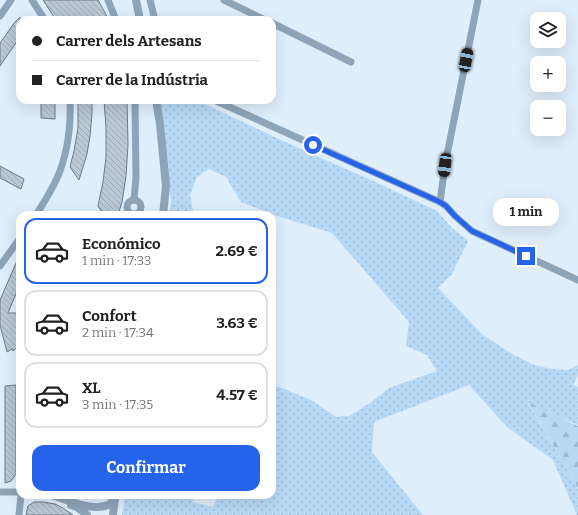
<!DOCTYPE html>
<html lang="es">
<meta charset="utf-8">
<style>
:root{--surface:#fff;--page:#f2f2f2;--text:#222;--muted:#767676;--line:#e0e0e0;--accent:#2563eb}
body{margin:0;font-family:Bitter,serif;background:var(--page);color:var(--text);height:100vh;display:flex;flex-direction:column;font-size:15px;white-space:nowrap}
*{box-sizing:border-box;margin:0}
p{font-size:13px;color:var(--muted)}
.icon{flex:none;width:22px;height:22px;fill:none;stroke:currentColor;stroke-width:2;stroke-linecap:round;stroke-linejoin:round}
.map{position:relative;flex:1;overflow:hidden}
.panel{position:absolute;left:16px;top:211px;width:260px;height:288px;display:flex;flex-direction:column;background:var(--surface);border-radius:12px;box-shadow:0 4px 16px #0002}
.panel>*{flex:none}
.hud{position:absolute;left:16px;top:16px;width:260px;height:88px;border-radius:12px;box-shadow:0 4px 16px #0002;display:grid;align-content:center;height:88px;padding:0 16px;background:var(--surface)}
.buttons{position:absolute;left:530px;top:12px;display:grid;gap:8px}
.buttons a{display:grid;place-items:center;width:36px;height:36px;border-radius:8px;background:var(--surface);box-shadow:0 4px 16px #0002;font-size:20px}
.end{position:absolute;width:18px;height:18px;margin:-9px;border:5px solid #2563eb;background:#fff;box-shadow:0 0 0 2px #fff}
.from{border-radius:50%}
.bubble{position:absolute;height:28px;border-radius:12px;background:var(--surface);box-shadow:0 4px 16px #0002;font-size:13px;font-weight:700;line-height:28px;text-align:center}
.car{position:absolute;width:12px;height:24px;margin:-12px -6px;border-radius:5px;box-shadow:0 0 3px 1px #0007;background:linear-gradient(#222 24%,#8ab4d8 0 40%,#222 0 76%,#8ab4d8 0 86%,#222 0)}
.hud b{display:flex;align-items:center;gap:14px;height:38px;font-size:15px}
.hud b+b{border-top:1px solid var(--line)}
.hud i{width:10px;height:10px;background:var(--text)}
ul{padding:7px 0 0;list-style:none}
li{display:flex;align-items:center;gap:12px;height:66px;margin:0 8px 6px;padding:0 8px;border:2px solid var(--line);border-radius:12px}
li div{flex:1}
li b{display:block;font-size:15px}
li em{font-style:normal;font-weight:700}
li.on{border-color:var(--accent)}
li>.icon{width:36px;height:36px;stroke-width:1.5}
.cta{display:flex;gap:8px;margin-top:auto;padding:8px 16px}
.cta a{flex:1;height:46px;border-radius:12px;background:var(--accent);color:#fff;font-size:16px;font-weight:700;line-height:46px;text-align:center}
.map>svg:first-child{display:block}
.grass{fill:url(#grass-dots)}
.forest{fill:url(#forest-firs)}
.building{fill:url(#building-back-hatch);stroke:#6e7b87}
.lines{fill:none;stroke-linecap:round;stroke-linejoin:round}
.minor{stroke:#8ea4b8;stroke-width:7}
.tertiary{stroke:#8ea4b8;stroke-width:8}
.route{stroke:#2563eb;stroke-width:5}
</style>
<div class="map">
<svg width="578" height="515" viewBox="0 0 578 515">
<defs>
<pattern id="grass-dots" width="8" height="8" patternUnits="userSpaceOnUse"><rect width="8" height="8" fill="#b8d9f6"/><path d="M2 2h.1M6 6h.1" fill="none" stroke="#9ebad3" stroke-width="1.8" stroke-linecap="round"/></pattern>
<pattern id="forest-firs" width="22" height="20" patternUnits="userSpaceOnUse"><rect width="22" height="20" fill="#b8d9f6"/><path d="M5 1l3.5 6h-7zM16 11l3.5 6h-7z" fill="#9ebad3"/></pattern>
<pattern id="building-back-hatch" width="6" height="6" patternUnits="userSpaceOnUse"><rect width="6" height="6" fill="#bac8d5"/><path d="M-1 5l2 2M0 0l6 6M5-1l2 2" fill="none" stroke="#9facb7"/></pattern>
</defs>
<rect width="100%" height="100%" fill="#dfeefb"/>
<path class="grass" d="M160,100H196L305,151L371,180L437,211L452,228L468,241L452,274L438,288L483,335L514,355L534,365L552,369L568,370L578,365V375L573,385L578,387V425L528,403L578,488V515H577L553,460L507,427L469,385L374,422L372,452L423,515H122L125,495H194L192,502L213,507L219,495H272V384L311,400L336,417L349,416L370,403L389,388L437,371L427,355L406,346L409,322L332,233L274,215L241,202L226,177L209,169L197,177L190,195L194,215H169L171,201Z"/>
<path class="forest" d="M528,402L578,426V488Z"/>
<g class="building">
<path d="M43,0H98L109,20H56Z"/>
<path d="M20,17V37L0,66V43L15,22Z"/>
<path d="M41,100H55V119L41,118Z"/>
<path d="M78,100H92V114L90,136L87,154L79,180L70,167L74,151L78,128Z"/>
<path d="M104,100H127L128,145L126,176L122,202L118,215H104L98,206L103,182L106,157V128Z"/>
<path d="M0,166L24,179L21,189L0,178Z"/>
<path d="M20,254V284L8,313H20V345L13,351L12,349L7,352L0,325V300Z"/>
<path d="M16,385V474L11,481L5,483V386Z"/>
<path d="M34,502H43L55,504L63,508L73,515H26L28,506Z"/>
</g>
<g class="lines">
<g class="minor">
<path d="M32,0L45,20"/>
<path d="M108,0L116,20"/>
<path d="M150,0L155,20"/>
<path d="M224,0L265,20"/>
<path d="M0,16L11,0"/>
<path d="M272,23L351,62"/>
<path d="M214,100L440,202L446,206L455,216L472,231L578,280"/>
<circle cx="134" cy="207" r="7"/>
<path d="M134,200L136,177L135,100"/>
<path d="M440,202L445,165L478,0"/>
<path d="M36,215C45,201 54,187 60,171C68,149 71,124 70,100"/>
<path d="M0,266L20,238"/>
<path d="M0,492H20"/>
<path d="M19,515L21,495"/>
</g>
<g class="tertiary">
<path d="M136,0L140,20"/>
<path d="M156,100L160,124L166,186L163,215"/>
<path d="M52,495C67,500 92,512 108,505C110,504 113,501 115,499"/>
<path d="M71,505L77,507L87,515"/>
<path d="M113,515L115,498"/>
</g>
</g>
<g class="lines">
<path class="route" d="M313,145L440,202L446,206L455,216L472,231L526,256"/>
</g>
</svg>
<div class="buttons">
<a><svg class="icon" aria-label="layers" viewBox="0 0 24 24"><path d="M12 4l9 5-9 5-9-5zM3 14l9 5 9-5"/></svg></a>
<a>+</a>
<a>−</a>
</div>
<i class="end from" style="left:313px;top:145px"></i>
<i class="end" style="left:526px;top:256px"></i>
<div class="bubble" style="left:493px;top:198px;width:66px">1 min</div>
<i class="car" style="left:466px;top:60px;rotate:11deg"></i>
<i class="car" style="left:445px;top:165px;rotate:187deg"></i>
<div class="hud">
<b><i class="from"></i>Carrer dels Artesans</b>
<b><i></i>Carrer de la Indústria</b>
</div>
<section class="panel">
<ul>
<li class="on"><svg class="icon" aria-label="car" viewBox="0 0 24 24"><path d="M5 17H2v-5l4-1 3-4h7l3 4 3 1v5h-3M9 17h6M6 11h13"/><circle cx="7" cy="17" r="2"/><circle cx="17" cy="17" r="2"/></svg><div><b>Económico</b><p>1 min · 17:33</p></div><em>2.69 €</em></li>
<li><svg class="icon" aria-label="car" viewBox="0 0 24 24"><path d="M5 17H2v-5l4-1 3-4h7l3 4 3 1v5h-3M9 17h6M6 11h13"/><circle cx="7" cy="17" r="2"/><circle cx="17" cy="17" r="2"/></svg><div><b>Confort</b><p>2 min · 17:34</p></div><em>3.63 €</em></li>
<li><svg class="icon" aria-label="car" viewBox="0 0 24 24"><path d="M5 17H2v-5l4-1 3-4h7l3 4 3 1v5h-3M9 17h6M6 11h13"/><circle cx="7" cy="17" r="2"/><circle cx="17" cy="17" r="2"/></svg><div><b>XL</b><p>3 min · 17:35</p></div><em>4.57 €</em></li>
</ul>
<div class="cta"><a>Confirmar</a></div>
</section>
</div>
